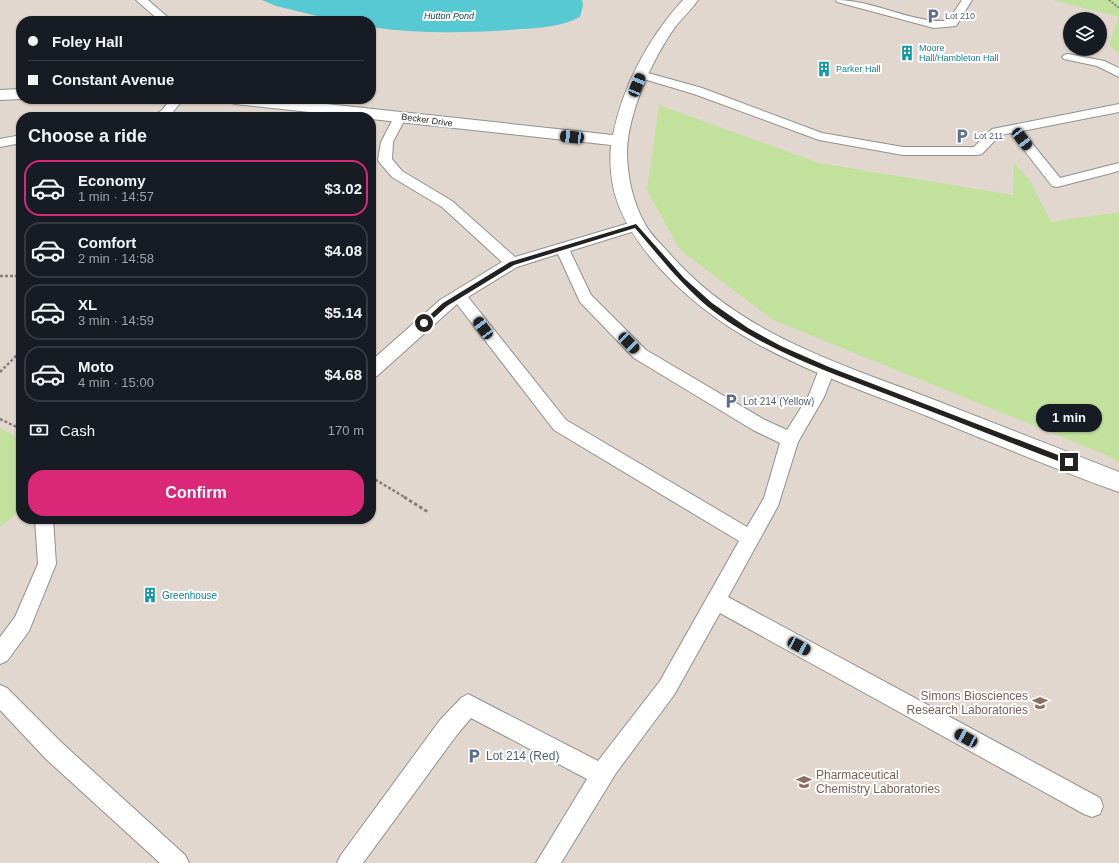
<!DOCTYPE html>
<meta charset="utf-8">
<style>
:root{--surface:#171b24;--page:#242831;--text:#f1f3f6;--muted:#9ea1a6;--line:#363941;--accent:#db2777}
body{margin:0;font-family:Helvetica,sans-serif;background:var(--page);color:var(--text);height:100vh;display:flex;flex-direction:column;font-size:15px;white-space:nowrap}
*{box-sizing:border-box;margin:0}
p{font-size:13px;color:var(--muted)}
.icon{flex:none;width:22px;height:22px;fill:none;stroke:currentColor;stroke-width:2;stroke-linecap:round;stroke-linejoin:round}
.map{position:relative;flex:1;overflow:hidden}
.side{position:absolute;left:16px;top:112px;width:360px;height:412px;display:flex;flex-direction:column;background:var(--surface);border-radius:16px;box-shadow:0 1px 3px #0004}
.side>*{flex:none}
.banner{position:absolute;left:16px;top:16px;width:360px;height:88px;border-radius:16px;box-shadow:0 1px 3px #0004;display:grid;align-content:center;height:88px;padding:0 12px;background:var(--surface)}
.fabs{position:absolute;left:1063px;top:12px;display:grid;gap:8px}
.fabs a{display:grid;place-items:center;width:44px;height:44px;border-radius:50%;background:var(--surface);box-shadow:0 1px 3px #0004;font-size:20px}
.end{position:absolute;width:18px;height:18px;margin:-9px;border:5px solid #242221;background:#fff;box-shadow:0 0 0 2px #fff}
.from{border-radius:50%}
.bubble{position:absolute;height:28px;border-radius:14px;background:var(--surface);box-shadow:0 1px 3px #0004;font-size:13px;font-weight:700;line-height:28px;text-align:center}
.car{position:absolute;width:12px;height:24px;margin:-12px -6px;border-radius:5px;box-shadow:0 0 3px 1px #0007;background:linear-gradient(#222 24%,#8ab4d8 0 40%,#222 0 76%,#8ab4d8 0 86%,#222 0)}
.banner b{display:flex;align-items:center;gap:14px;height:38px;font-size:15px}
.banner b+b{border-top:1px solid var(--line)}
.banner i{width:10px;height:10px;background:var(--text)}
ul{padding:0;list-style:none}
li{display:flex;align-items:center;gap:12px;height:56px;margin:0 8px 6px;padding:0 4px;border:2px solid var(--line);border-radius:16px}
li div{flex:1}
li b{display:block;font-size:15px}
li em{font-style:normal;font-weight:700}
li.current{border-color:var(--accent)}
li>.icon{width:36px;height:36px;stroke-width:1.5}
h2{padding:0 12px;font-size:18px;line-height:48px}
.pay{display:flex;align-items:center;gap:10px;height:44px;padding:0 12px;font-size:15px}
.pay p{margin-inline-start:auto}
.button{display:flex;gap:8px;margin-top:auto;padding:8px 12px}
.button a{flex:1;height:46px;border-radius:16px;background:var(--accent);color:#fff;font-size:16px;font-weight:700;line-height:46px;text-align:center}
.map>svg:first-child{display:block}
.built{fill:#e1d7ce;fill-rule:evenodd}
.green{fill:#c2e19c}
.water{fill:#56c9d3}
.lines{fill:none;stroke-linecap:round;stroke-linejoin:round}
.service-casing{stroke:#93908d;stroke-width:2}
.minor-casing{stroke:#93908d;stroke-width:2}
.path-far2{stroke:#83807e;stroke-width:2;stroke-dasharray:2 1.5;stroke-linecap:butt}
.path-far1{stroke:#83807e;stroke-width:2.5;stroke-dasharray:3 2;stroke-linecap:butt}
.path{stroke:#83807e;stroke-width:3;stroke-dasharray:3.5 2.5;stroke-linecap:butt}
.service{fill:#fff;fill-rule:evenodd}
.minor{fill:#fff;fill-rule:evenodd}
.route{fill:#242221}
.labels{text-anchor:middle;dominant-baseline:central;stroke-width:4;stroke-linejoin:round;paint-order:stroke}
.far-water-label{font-size:9px;font-style:italic;fill:#0f4449;stroke:#fff}
.far-service-label{font-size:9px;fill:#4e5e75;stroke:#fff;text-anchor:start}
.far-culture-label{font-size:9px;fill:#0d838f;stroke:#fff;text-anchor:start}
.far-street-label{font-size:9px;fill:#242221;stroke:#fff}
.service-label{font-size:10px;fill:#4e5e75;stroke:#fff;text-anchor:start}
.culture-label{font-size:10px;fill:#0d838f;stroke:#fff;text-anchor:start}
.near-education-label{font-size:12px;fill:#785e54;stroke:#fff;text-anchor:end}
.near-service-label{font-size:12px;fill:#4e5e75;stroke:#fff;text-anchor:start}
</style>
<div class="map">
<svg width="1119" height="863" viewBox="0 0 1119 863">
<rect width="100%" height="100%" fill="#e5e1de"/>
<path class="built" d="M0,0H1119V863H0ZM1070,19H1100V49H1070ZM21,21H371V99H21ZM21,117H371V519H21Z"/>
<g class="green">
<path d="M1052,0H1119V53L1109,45L1119,17Z"/>
<path d="M659,105L819,163L1013,195L1014,163L1029,179L1051,222L1119,212V462L1104,454L773,320L680,250L647,190Z"/>
<path d="M0,428L21,439V510L0,527Z"/>
</g>
<path class="water" d="M262,0H582L583,5L580,17C559,28 533,28 509,30C463,33 417,34 371,27V21H338L276,6Z"/>
<g class="lines">
<g class="service-casing">
<g id="service">
<path d="M136,0H148L172,21H160Z"/>
<path d="M836,0C874,0 910,23 948,21L962,0H972L956,26L934,28L837,2Z"/>
<path d="M1068,54L1104,61L1119,68V77L1097,66L1064,59L1062,57L1064,55Z"/>
<path d="M641,71L702,88L822,133L903,147H974L992,129L1119,104V112L1022,131L1060,178L1119,163V171L1057,187L1052,186L1011,133L1000,135L982,154L977,155H903L819,140L694,94L637,77L635,75Z"/>
<path d="M171,99H183L170,116L151,117L162,110Z"/>
<path d="M400,113L406,117L393,142L392,159L402,171L452,201L515,257L636,221L641,223L643,226L641,229L570,251L591,295L646,350L765,420L787,430L809,395L821,364L827,363L833,364L835,369L824,397L798,442L778,506L728,597L1100,798L1103,806L1100,814L1092,817L1084,814L720,613L674,695L616,773L561,863H536L587,779L471,718L456,736L363,863H337L341,855L440,720L461,698L468,694L598,761L660,681L739,541L554,430L457,304L377,376L371,377V361L440,300L502,262L442,207L392,177L380,163L378,160L381,142L394,117ZM558,254L580,302L634,358L753,430L780,443L764,498L747,527L566,420L468,297L517,267Z"/>
<path d="M21,135V143L0,147V139Z"/>
<path d="M35,519H53L56,564L29,631L7,661L0,664V637L15,617L38,564Z"/>
<path d="M0,685L7,688L62,743L185,855L189,863H160L46,759L0,710Z"/>
</g>
</g>
<g class="minor-casing">
<g id="minor">
<path d="M683,0H698C691,10 682,18 675,27C652,60 628,112 627,152C627,176 633,203 645,224C650,234 660,243 668,252C737,332 832,361 927,397C991,422 1055,447 1119,472V492C1054,469 991,442 927,416C826,376 725,346 652,259C623,224 607,192 611,145L371,119V117H356L235,104L229,102L227,99H280L613,135C623,85 649,37 683,0Z"/>
<path d="M21,89V99L0,100V90Z"/>
</g>
</g>
<path class="path-far2" d="M1109,0L1119,8"/>
<g class="path-far1">
<path d="M0,276H21"/>
<path d="M0,372L21,351"/>
<path d="M0,419L21,429"/>
<path d="M371,477L406,498"/>
</g>
<path class="path" d="M404,497L428,512"/>
<use href="#service" class="service"/>
<use href="#minor" class="minor"/>
</g>
<path class="route" d="M636,224L684,278L712,303L748,328L781,346L829,367L1071,460V464H1066C1006,441 946,417 886,394C824,370 759,348 707,306C680,283 658,255 635,228L514,265L447,306L426,325L421,323L443,303L510,262Z"/>
<defs>
<g id="parking-bare" transform="scale(1.2)"><path d="M-3.5-5.5H1a3.5 3.5 0 0 1 0 7H-1V5.5H-3.5ZM-1-3.4V-.6H.8a1.4 1.4 0 0 0 0-2.8Z" fill="#5c6f8a" stroke="#fff" stroke-width="2.5" paint-order="stroke"/></g>
<g id="building-bare" transform="scale(1.2)"><path d="M-4-6H4V6H1V3H-1V6H-4ZM-2.5-4.3h1.7v1.8h-1.7ZM.8-4.3h1.7v1.8H.8ZM-2.5-1h1.7V.8h-1.7ZM.8-1h1.7V.8H.8Z" fill="#0f9aa8" stroke="#fff" stroke-width="2.5" paint-order="stroke"/></g>
<g id="university-bare" transform="scale(1.2)"><path d="M0-5L7-2L0 1L-7-2ZM-4 1L0 2.5L4 1V4Q0 6-4 4Z" fill="#8d6e63" stroke="#fff" stroke-width="2.5" paint-order="stroke"/></g>
</defs>
<g fill-rule="evenodd">
<use href="#parking-bare" x="933" y="16"/>
<use href="#building-bare" x="907" y="53"/>
<use href="#building-bare" x="824" y="69"/>
<use href="#parking-bare" x="962" y="136"/>
<use href="#parking-bare" x="731" y="401"/>
<use href="#building-bare" x="150" y="595"/>
<use href="#university-bare" x="1040" y="703"/>
<use href="#parking-bare" x="474" y="756"/>
<use href="#university-bare" x="804" y="782"/>
</g>
<g class="labels">
<g class="far-water-label">
<text x="449" y="16">Hutton Pond</text>
</g>
<g class="far-service-label">
<text x="945" y="16">Lot 210</text>
<text x="974" y="136">Lot 211</text>
</g>
<g class="far-culture-label">
<text x="919" y="48">Moore<tspan x="919" dy="10">Hall/Hambleton Hall</tspan></text>
<text x="836" y="69">Parker Hall</text>
</g>
<g class="far-street-label">
<text transform="translate(427 120) rotate(8)">Becker Drive</text>
</g>
<g class="service-label">
<text x="743" y="401">Lot 214 (Yellow)</text>
</g>
<g class="culture-label">
<text x="162" y="595">Greenhouse</text>
</g>
<g class="near-education-label">
<text x="1028" y="696">Simons Biosciences<tspan x="1028" dy="14">Research Laboratories</tspan></text>
<text x="816" y="775" text-anchor="start">Pharmaceutical<tspan x="816" dy="14">Chemistry Laboratories</tspan></text>
</g>
<g class="near-service-label">
<text x="486" y="756">Lot 214 (Red)</text>
</g>
</g>
</svg>
<div class="fabs">
<a><svg class="icon" aria-label="layers" viewBox="0 0 24 24"><path d="M12 4l9 5-9 5-9-5zM3 14l9 5 9-5"/></svg></a>
</div>
<i class="end from" style="left:424px;top:323px"></i>
<i class="end" style="left:1069px;top:462px"></i>
<div class="bubble" style="left:1036px;top:404px;width:66px">1 min</div>
<i class="car" style="left:637px;top:85px;rotate:22deg"></i>
<i class="car" style="left:572px;top:137px;rotate:276deg"></i>
<i class="car" style="left:1022px;top:139px;rotate:143deg"></i>
<i class="car" style="left:483px;top:328px;rotate:324deg"></i>
<i class="car" style="left:629px;top:343px;rotate:136deg"></i>
<i class="car" style="left:799px;top:646px;rotate:118deg"></i>
<i class="car" style="left:966px;top:738px;rotate:299deg"></i>
<div class="banner">
<b><i class="from"></i>Foley Hall</b>
<b><i></i>Constant Avenue</b>
</div>
<section class="side">
<h2>Choose a ride</h2>
<ul>
<li class="current"><svg class="icon" aria-label="car" viewBox="0 0 24 24"><path d="M5 17H2v-5l4-1 3-4h7l3 4 3 1v5h-3M9 17h6M6 11h13"/><circle cx="7" cy="17" r="2"/><circle cx="17" cy="17" r="2"/></svg><div><b>Economy</b><p>1 min · 14:57</p></div><em>$3.02</em></li>
<li><svg class="icon" aria-label="car" viewBox="0 0 24 24"><path d="M5 17H2v-5l4-1 3-4h7l3 4 3 1v5h-3M9 17h6M6 11h13"/><circle cx="7" cy="17" r="2"/><circle cx="17" cy="17" r="2"/></svg><div><b>Comfort</b><p>2 min · 14:58</p></div><em>$4.08</em></li>
<li><svg class="icon" aria-label="car" viewBox="0 0 24 24"><path d="M5 17H2v-5l4-1 3-4h7l3 4 3 1v5h-3M9 17h6M6 11h13"/><circle cx="7" cy="17" r="2"/><circle cx="17" cy="17" r="2"/></svg><div><b>XL</b><p>3 min · 14:59</p></div><em>$5.14</em></li>
<li><svg class="icon" aria-label="car" viewBox="0 0 24 24"><path d="M5 17H2v-5l4-1 3-4h7l3 4 3 1v5h-3M9 17h6M6 11h13"/><circle cx="7" cy="17" r="2"/><circle cx="17" cy="17" r="2"/></svg><div><b>Moto</b><p>4 min · 15:00</p></div><em>$4.68</em></li>
</ul>
<div class="pay"><svg class="icon" aria-label="cash" viewBox="0 0 24 24"><path d="M3 7h18v10H3z"/><circle cx="12" cy="12" r="2"/></svg>Cash<p>170 m</p></div>
<div class="button"><a>Confirm</a></div>
</section>
</div>
